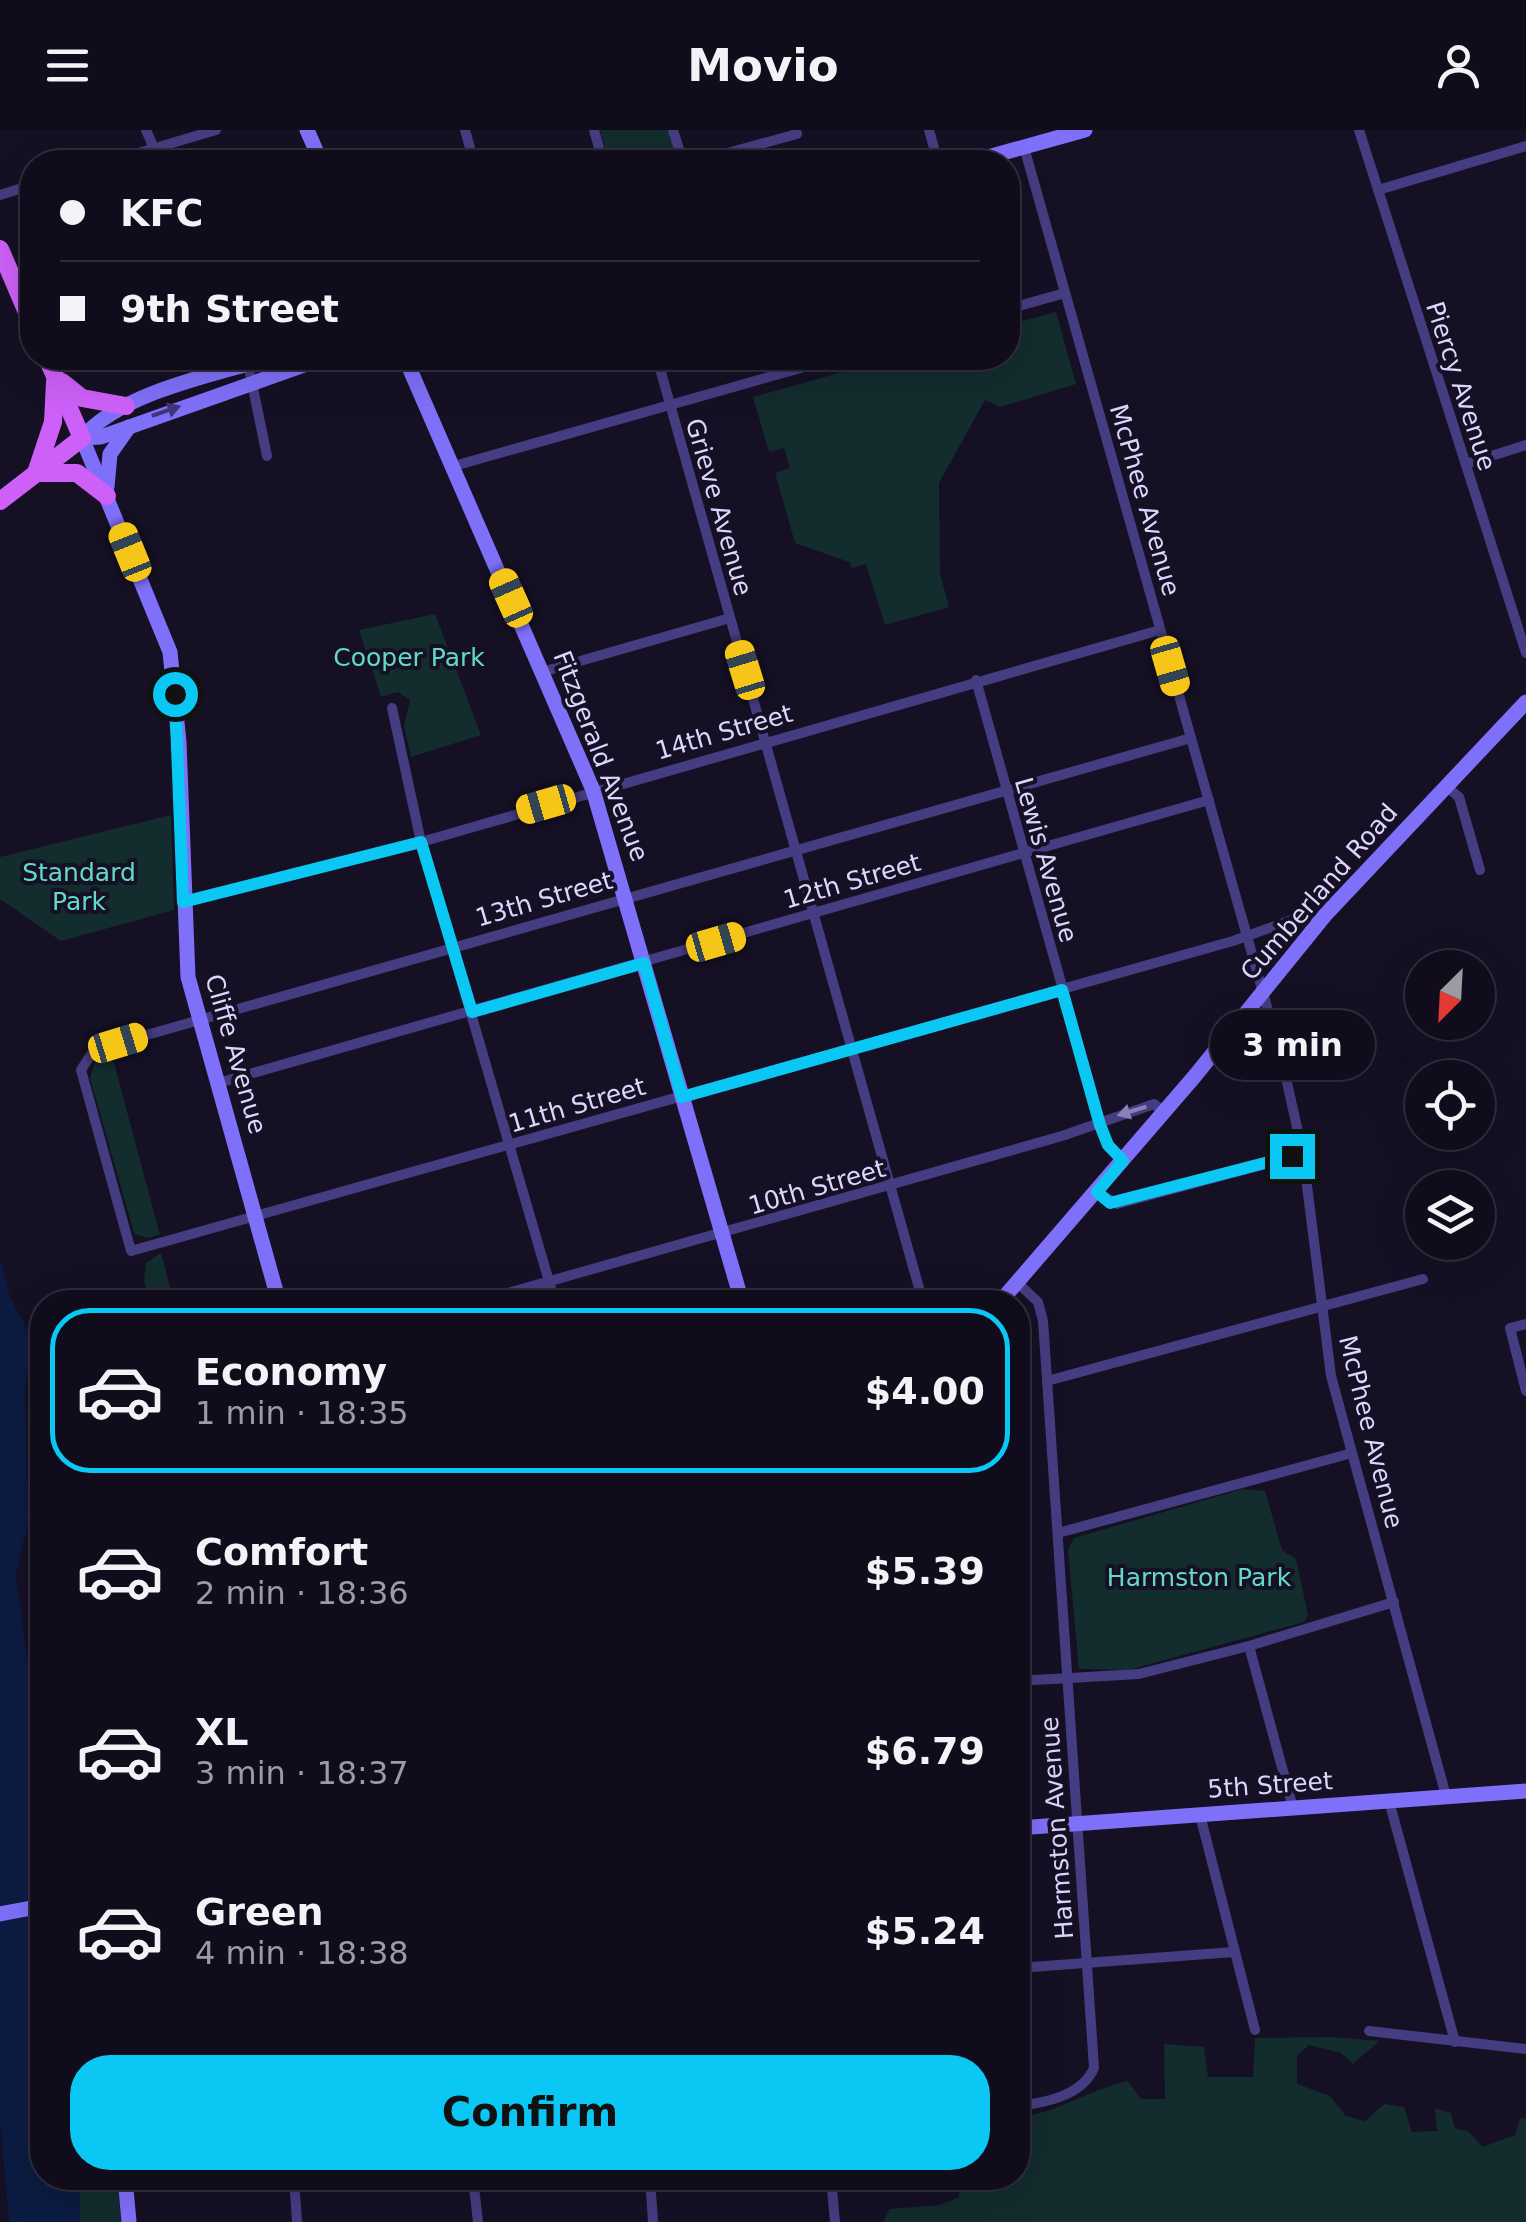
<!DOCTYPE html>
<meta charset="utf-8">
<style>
:root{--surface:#100c1b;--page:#191524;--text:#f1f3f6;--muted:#9c9ba3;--line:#302c3a;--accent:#0ac8f3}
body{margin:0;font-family:"DejaVu Sans",sans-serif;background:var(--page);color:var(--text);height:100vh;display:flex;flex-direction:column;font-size:38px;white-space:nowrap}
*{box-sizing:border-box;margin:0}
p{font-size:32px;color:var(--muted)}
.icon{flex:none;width:55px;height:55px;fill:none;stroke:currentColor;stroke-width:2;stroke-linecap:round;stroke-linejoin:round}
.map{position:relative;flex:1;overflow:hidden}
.panel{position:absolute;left:30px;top:1160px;width:1000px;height:900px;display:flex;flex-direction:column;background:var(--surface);border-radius:40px;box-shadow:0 10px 40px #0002,0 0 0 2px var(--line)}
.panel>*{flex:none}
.top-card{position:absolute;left:20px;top:20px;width:1000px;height:220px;border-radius:40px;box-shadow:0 10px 40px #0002,0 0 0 2px var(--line);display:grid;align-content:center;height:220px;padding:0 40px;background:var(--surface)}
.needle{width:65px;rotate:204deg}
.tools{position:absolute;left:1405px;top:820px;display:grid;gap:20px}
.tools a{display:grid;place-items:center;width:90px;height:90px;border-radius:50%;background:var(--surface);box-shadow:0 10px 40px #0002,0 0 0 2px var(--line);font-size:50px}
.end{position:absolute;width:45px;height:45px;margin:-22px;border:12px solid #0ac8f3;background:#111;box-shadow:0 0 0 5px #111}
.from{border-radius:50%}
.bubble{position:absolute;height:70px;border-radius:35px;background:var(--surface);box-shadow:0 10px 40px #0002,0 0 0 2px var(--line);font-size:32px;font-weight:600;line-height:70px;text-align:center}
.car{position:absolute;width:30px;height:60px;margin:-30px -15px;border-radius:12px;box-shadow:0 0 8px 2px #0007;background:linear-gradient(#f5c518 24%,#345 0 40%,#f5c518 0 76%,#345 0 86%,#f5c518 0)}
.top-card b{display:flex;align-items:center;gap:35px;height:95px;font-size:38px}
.top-card b+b{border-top:2px solid var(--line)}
.top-card i{width:25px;height:25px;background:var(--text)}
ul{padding:18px 0 0;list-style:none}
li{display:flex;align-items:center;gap:30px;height:165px;margin:0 20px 15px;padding:0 20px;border:5px solid transparent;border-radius:40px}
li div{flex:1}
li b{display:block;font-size:38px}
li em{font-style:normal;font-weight:600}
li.active{border-color:var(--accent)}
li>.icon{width:90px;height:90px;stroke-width:1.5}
.primary-button{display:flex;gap:20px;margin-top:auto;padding:20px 40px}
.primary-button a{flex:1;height:115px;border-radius:40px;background:var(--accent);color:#111;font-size:40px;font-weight:600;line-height:115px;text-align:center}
header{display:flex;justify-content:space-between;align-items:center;height:130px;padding:0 40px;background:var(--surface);font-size:45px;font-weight:600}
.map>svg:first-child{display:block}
.green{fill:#132c2e}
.water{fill:#0c1b41}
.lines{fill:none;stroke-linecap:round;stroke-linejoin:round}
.street{stroke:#453d81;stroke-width:10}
.secondary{stroke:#7f70f9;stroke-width:15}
.primary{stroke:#cd60f8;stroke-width:18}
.oneway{fill:#3f3679}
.oneway2{fill:#8981b9}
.route{stroke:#0ac8f3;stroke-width:12}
.labels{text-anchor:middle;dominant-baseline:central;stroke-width:8;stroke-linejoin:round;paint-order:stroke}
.street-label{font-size:25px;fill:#ddd5fd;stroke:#151024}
.park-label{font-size:25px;fill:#63dac7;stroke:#151024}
</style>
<header><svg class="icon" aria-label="menu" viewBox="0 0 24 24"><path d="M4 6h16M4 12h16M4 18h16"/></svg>Movio<svg class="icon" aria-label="person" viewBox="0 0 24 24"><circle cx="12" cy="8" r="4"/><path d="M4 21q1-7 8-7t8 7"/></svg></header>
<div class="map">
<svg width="1526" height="2092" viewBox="0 0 1526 2092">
<rect width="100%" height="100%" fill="#151024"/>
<g class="green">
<path d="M600,0H670L680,30L609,32Z"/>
<path d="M1056,182L1076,254L1000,277L985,270L939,353L940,443L949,477L885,495L866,434L852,438L849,432L795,413L775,343L790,338L784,318L769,322L753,267L892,228H1008V195Z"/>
<path d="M435,484L481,605L411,627L404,596L410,570L398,562L381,567L359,500Z"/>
<path d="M171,685L174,780L61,811L0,769V727Z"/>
<path d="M111,922L160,1105L146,1108L134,1103L90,948L96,930Z"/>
<path d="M161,1123L174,1172H150L144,1151L146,1133Z"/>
<path d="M1243,1359L1265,1361L1282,1420L1296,1429L1308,1485L1304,1492L1128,1540L1079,1539L1068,1420L1074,1408Z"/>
<path d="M1332,1907L1379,1911L1353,1934L1341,1923L1309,1915L1297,1926V1954L1330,1966L1346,1986L1365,1991L1384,1974L1404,1977L1412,2002L1437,2001L1435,1978L1451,1983L1455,1999L1468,2001L1483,2017L1515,2005L1520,1989L1526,1988V2092H883L890,2079L940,2075L959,2067L960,2048H1018V1988C1062,1981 1087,1960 1128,1951L1141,1969H1165L1164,1914L1204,1917L1208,1947H1253L1255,1908Z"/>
<path d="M80,2048H117L121,2092H80Z"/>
</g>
<path class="water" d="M0,1129L10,1167L32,1209L25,1258L28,1392L16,1445L42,1634V2048H80V2092H9L0,1990Z"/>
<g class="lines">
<g class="street">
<path d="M146,0L160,32"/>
<path d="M465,0L474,32"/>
<path d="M594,0L603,32"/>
<path d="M673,0L683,32"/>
<path d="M929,0L938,32"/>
<path d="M1359,0L1526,523"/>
<path d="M1024,17L1282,930L1303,1024L1331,1246L1446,1666"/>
<path d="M108,32L216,0"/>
<path d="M695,32L797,4L796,0"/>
<path d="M1378,60L1526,16"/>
<path d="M0,65L32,55"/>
<path d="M1008,179L1065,163"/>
<path d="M657,228L923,1172"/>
<path d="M247,229L267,326"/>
<path d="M1466,334L1526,315"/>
<path d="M454,336L836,228"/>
<path d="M542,542L730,488"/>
<path d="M976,550L1101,995L1108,1015L1123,1031"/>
<path d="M392,578L421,712L555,1172"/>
<path d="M1191,608L94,920L81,940L131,1121L1233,811L1300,787L1322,788"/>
<path d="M1447,657L1459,667L1480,740"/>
<path d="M183,772L421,712L1160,500"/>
<path d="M218,953L1209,670"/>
<path d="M1097,1062L1117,1074L1303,1024"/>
<path d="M476,1172L1062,1006L1154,974L1164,982"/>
<path d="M1526,1194L1510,1198L1526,1261"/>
<path d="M1047,1251L1423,1149"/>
<path d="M1058,1403L1352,1323"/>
<path d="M1249,1516L1293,1678"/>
<path d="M1018,1551L1139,1544L1249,1516L1394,1472"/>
<path d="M1389,1671L1455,1912"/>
<path d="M1200,1685L1255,1900"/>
<path d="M1018,1838L1234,1822"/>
<path d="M1369,1901L1526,1919"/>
<path d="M1018,1976C1044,1973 1082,1966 1094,1938L1043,1191L1038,1172L1018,1153"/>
<path d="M294,2048L297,2092"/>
<path d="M473,2048L478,2092"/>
<path d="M650,2048L653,2092"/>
<path d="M831,2048L835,2092"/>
</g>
<g class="secondary">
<path d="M307,0L321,32"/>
<path d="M970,32L1085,0"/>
<path d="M405,228L593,660L742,1172"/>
<path d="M82,308L170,522L179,612L188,847L279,1172"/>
<path d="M82,308L101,307L324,228"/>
<path d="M82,308C120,263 214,244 270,228"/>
<path d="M107,357L110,324L129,297"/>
<path d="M1000,1172L1194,947L1326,784L1526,572"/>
<path d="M1018,1698L1526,1661"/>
<path d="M0,1784L42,1776"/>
<path d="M125,2048L129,2092"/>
</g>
<g class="primary">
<path d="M0,119L32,194"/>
<path d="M62,252L82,268L126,276"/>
<path d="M36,343L53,292L55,252"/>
<path d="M36,343H77L107,366"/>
<path d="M0,371L82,308L47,228"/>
</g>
</g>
<defs><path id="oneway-solid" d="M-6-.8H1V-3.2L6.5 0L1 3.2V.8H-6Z" transform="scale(2.5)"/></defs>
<use class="oneway" href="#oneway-solid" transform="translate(166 281) rotate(-19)"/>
<use class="oneway2" href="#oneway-solid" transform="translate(1132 981) rotate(163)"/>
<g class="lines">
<path class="route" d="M175,564L183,772L421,712L472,882L644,833L682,967L1062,860L1100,995L1108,1015L1123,1031L1097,1062L1110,1073L1292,1026"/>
</g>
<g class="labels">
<g class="street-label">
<text transform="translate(1461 256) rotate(72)">Piercy Avenue</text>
<text transform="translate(1145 370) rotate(74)">McPhee Avenue</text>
<text transform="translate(719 377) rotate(74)">Grieve Avenue</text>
<text transform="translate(724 602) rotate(-16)">14th Street</text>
<text transform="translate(601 626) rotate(69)">Fitzgerald Avenue</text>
<text transform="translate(1046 730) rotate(74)">Lewis Avenue</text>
<text transform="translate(852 751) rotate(-16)">12th Street</text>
<text transform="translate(1319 762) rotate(-49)">Cumberland Road</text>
<text transform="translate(544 769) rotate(-16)">13th Street</text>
<text transform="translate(236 924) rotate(74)">Cliffe Avenue</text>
<text transform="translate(577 975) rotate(-16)">11th Street</text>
<text transform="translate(817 1057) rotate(-16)">10th Street</text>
<text transform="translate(1371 1302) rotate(76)">McPhee Avenue</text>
<text transform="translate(1270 1655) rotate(-4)">5th Street</text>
<text transform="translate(1057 1698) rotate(-94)">Harmston Avenue</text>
</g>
<g class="park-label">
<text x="409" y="527">Cooper Park</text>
<text x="79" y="742">Standard<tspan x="79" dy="29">Park</tspan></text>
<text x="1199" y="1447">Harmston Park</text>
</g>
</g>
</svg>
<div class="tools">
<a><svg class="needle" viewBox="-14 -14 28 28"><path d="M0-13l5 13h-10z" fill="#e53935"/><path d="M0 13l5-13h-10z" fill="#9c9ba3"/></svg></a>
<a><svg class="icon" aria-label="locate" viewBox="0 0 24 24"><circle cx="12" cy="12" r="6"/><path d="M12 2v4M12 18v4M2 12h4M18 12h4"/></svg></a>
<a><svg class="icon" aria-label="layers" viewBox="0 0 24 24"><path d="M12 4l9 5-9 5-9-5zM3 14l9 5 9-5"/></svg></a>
</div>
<i class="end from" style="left:175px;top:564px"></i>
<i class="end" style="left:1292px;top:1026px"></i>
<div class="bubble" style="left:1210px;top:880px;width:165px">3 min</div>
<i class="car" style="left:130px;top:422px;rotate:338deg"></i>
<i class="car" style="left:511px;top:468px;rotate:336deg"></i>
<i class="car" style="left:1170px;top:536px;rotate:164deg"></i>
<i class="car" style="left:745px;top:540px;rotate:343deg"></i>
<i class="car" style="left:546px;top:674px;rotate:254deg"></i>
<i class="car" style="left:716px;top:812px;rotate:74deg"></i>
<i class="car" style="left:118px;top:913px;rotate:73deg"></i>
<div class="top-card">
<b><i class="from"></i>KFC</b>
<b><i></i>9th Street</b>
</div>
<section class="panel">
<ul>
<li class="active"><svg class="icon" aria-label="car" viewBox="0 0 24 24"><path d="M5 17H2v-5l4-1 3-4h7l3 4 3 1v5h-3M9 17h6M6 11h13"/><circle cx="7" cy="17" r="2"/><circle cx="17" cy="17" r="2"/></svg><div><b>Economy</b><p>1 min · 18:35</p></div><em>$4.00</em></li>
<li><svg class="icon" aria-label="car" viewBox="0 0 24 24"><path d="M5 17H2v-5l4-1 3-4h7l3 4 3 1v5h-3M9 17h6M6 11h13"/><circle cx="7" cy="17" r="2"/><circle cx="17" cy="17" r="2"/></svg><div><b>Comfort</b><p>2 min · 18:36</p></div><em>$5.39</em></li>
<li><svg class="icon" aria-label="car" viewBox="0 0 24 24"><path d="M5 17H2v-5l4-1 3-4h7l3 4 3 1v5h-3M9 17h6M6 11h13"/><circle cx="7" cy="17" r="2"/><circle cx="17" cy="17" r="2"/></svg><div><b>XL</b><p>3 min · 18:37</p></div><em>$6.79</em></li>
<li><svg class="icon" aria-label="car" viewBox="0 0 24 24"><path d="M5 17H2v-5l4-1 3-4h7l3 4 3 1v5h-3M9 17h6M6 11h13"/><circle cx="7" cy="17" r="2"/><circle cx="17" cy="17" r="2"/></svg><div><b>Green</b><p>4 min · 18:38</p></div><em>$5.24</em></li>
</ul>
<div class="primary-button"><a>Confirm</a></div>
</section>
</div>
